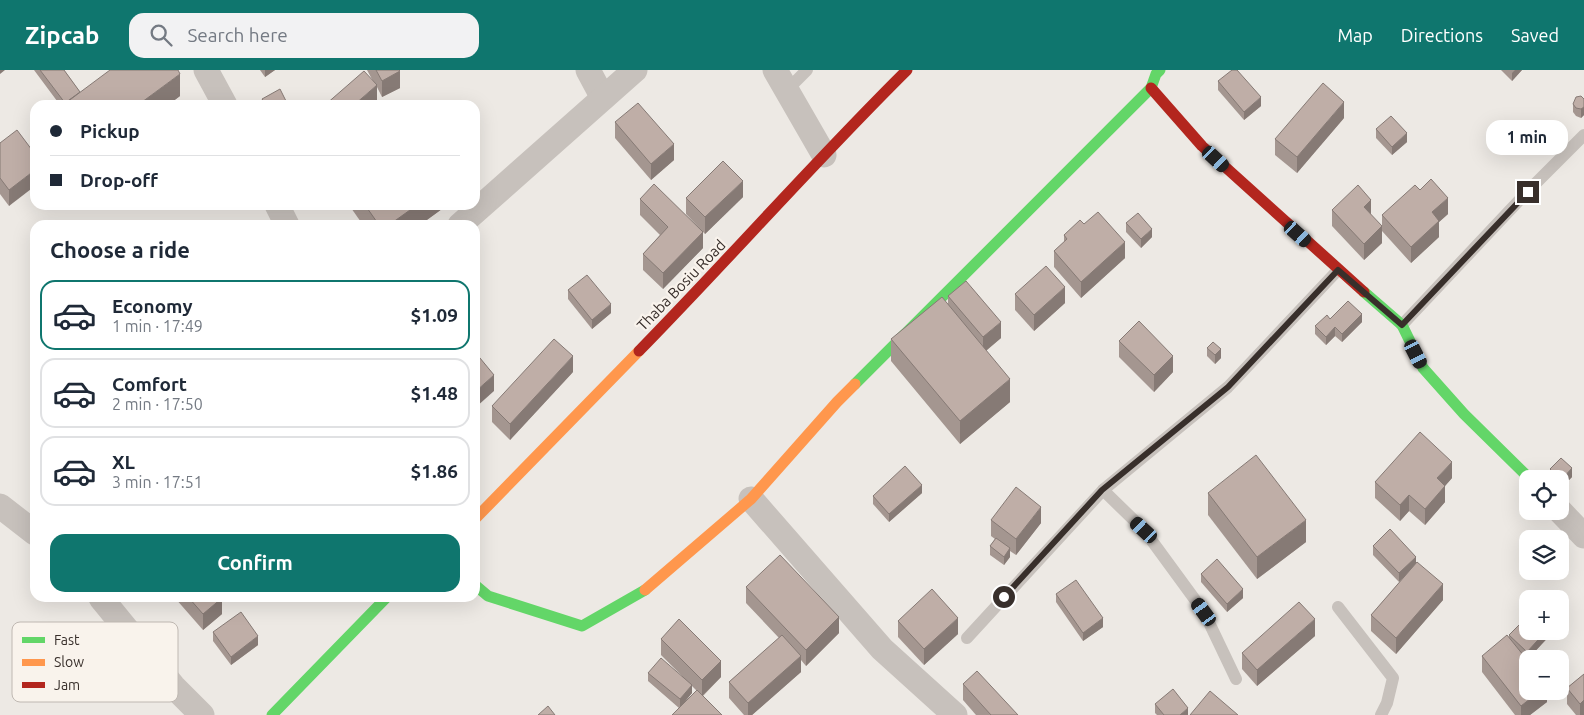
<!DOCTYPE html>
<meta charset="utf-8">
<style>
:root{--surface:#fff;--page:#f2f2f3;--text:#1f2937;--muted:#747a83;--line:#e0e1e3;--accent:#0f766e}
body{margin:0;font-family:Ubuntu,sans-serif;background:var(--page);color:var(--text);height:100vh;display:flex;flex-direction:column;font-size:19px;white-space:nowrap}
*{box-sizing:border-box;margin:0}
p{font-size:16px;color:var(--muted)}
.icon{flex:none;width:28px;height:28px;fill:none;stroke:currentColor;stroke-width:2;stroke-linecap:round;stroke-linejoin:round}
.map{position:relative;flex:1;overflow:hidden}
.side{position:absolute;left:30px;top:150px;width:450px;height:382px;display:flex;flex-direction:column;background:var(--surface);border-radius:15px;box-shadow:0 5px 20px #0002}
.side>*{flex:none}
.banner{position:absolute;left:30px;top:30px;width:450px;height:110px;border-radius:15px;box-shadow:0 5px 20px #0002;display:grid;align-content:center;height:110px;padding:0 20px;background:var(--surface)}
.buttons{position:absolute;left:1519px;top:400px;display:grid;gap:10px}
.buttons a{display:grid;place-items:center;width:50px;height:50px;border-radius:10px;background:var(--surface);box-shadow:0 5px 20px #0002;font-size:25px}
.end{position:absolute;width:22px;height:22px;margin:-11px;border:6px solid #382f2b;background:#fff;box-shadow:0 0 0 2px #fff}
.from{border-radius:50%}
.bubble{position:absolute;height:35px;border-radius:15px;background:var(--surface);box-shadow:0 5px 20px #0002;font-size:16px;font-weight:700;line-height:35px;text-align:center}
.car{position:absolute;width:15px;height:30px;margin:-15px -8px;border-radius:6px;box-shadow:0 0 4px 1px #0007;background:linear-gradient(#222 24%,#8ab4d8 0 40%,#222 0 76%,#8ab4d8 0 86%,#222 0)}
.banner b{display:flex;align-items:center;gap:18px;height:48px;font-size:19px}
.banner b+b{border-top:1px solid var(--line)}
.banner i{width:12px;height:12px;background:var(--text)}
ul{padding:0;list-style:none}
li{display:flex;align-items:center;gap:15px;height:70px;margin:0 10px 8px;padding:0 10px;border:2px solid var(--line);border-radius:15px}
li div{flex:1}
li b{display:block;font-size:19px}
li em{font-style:normal;font-weight:700}
li.on{border-color:var(--accent)}
li>.icon{width:45px;height:45px;stroke-width:1.5}
h2{padding:0 20px;font-size:22px;line-height:60px}
.action{display:flex;gap:10px;margin-top:auto;padding:10px 20px}
.action a{flex:1;height:58px;border-radius:15px;background:var(--accent);color:#fff;font-size:20px;font-weight:700;line-height:58px;text-align:center}
header{display:flex;align-items:center;gap:30px;box-sizing:border-box;height:70px;padding:0 25px;background:var(--accent);color:#fff}
header strong{font-size:24px}
nav{display:flex;gap:28px;margin-inline-start:auto;font-size:18px}
.search{width:350px;height:45px;background:var(--page);display:flex;align-items:center;gap:12px;box-sizing:border-box;padding:0 18px;border-radius:15px;color:var(--muted);font-size:19px}
.map>svg:first-child{display:block}
.lines{fill:none;stroke-linecap:round;stroke-linejoin:round}
.lane{stroke:#c7c1bc;stroke-width:12}
.street{stroke:#c7c1bc;stroke-width:25}
.fast{stroke:#63d668;stroke-width:11}
.slow{stroke:#ff974d;stroke-width:11}
.jam{stroke:#b3261e;stroke-width:11}
.wall{fill:#a49690;fill-rule:evenodd}
.shaded-wall{fill:#867a75}
.building{fill:#bfaea7;stroke:#867a75}
.route{stroke:#382f2b;stroke-width:6}
.labels{text-anchor:middle;dominant-baseline:central;stroke-width:4.5;stroke-linejoin:round;paint-order:stroke}
.street-label{font-size:15px;fill:#382f2b;stroke:#f9f3ec}
.key{fill:#f9f3ec;stroke:#bfb8b2;stroke-width:1}
.key-label{font-size:14px;fill:#382f2b}
</style>
<header>
<strong>Zipcab</strong>
<div class="search"><svg class="icon" aria-label="search" viewBox="0 0 24 24"><circle cx="10" cy="10" r="6"/><path d="M15 15l6 6"/></svg>Search here</div>
<nav><a>Map</a><a>Directions</a><a>Saved</a></nav>
</header>
<div class="map">
<svg width="1584" height="645" viewBox="0 0 1584 645">
<rect width="100%" height="100%" fill="#ede9e4"/>
<g class="lines">
<g class="lane">
<path d="M787,20L807,0"/>
<path d="M1402,255L1527,122L1584,65"/>
<path d="M1103,420L1144,460L1204,542L1236,609"/>
<path d="M1338,537L1393,608L1387,633L1381,645"/>
<path d="M967,568L1103,420L1228,317L1338,200"/>
</g>
<g class="street">
<path d="M206,0L225,35"/>
<path d="M588,0L603,28"/>
<path d="M775,0L824,85"/>
<path d="M277,135L287,155"/>
<path d="M460,155L635,0"/>
<path d="M751,429L882,579L955,645"/>
<path d="M0,436L35,463"/>
<path d="M1560,441L1584,466"/>
<path d="M101,528L173,616L202,645"/>
</g>
<g class="fast">
<path d="M1364,222L1402,255L1423,298L1464,344L1530,409"/>
<path d="M855,314L1151,18L1156,4L1160,0"/>
<path d="M475,515L488,526L582,556L645,520"/>
<path d="M272,645L386,528"/>
</g>
<g class="slow">
<path d="M475,449L639,281"/>
<path d="M645,520L751,429L837,332L855,314"/>
</g>
<g class="jam">
<path d="M1151,18L1202,76L1364,222"/>
<path d="M639,281C730,188 815,91 907,0"/>
</g>
</g>
<g class="wall">
<path d="M34,0H64L80,22L180,26L168,35H60Z"/>
<path d="M260,0H275L265,7Z"/>
<path d="M367,0H399L400,18L382,27L377,17V32L374,13Z"/>
<path d="M1501,0H1522L1512,11Z"/>
<path d="M1218,11L1261,36L1244,50L1218,20Z"/>
<path d="M262,29L288,35H262Z"/>
<path d="M1584,29V45L1581,48L1576,46L1573,42V34Z"/>
<path d="M1344,48L1297,103L1275,85V69Z"/>
<path d="M615,52L674,90L651,110L615,68Z"/>
<path d="M1376,59L1407,72L1392,85L1376,68Z"/>
<path d="M0,73L35,84L9,136L0,124Z"/>
<path d="M1420,120L1448,144L1439,152V167L1411,193L1382,161V145Z"/>
<path d="M743,127L705,164L686,144V128Z"/>
<path d="M640,129L703,178L663,219L643,200V184L660,165L640,145Z"/>
<path d="M349,135H446V136L420,155H363Z"/>
<path d="M1332,140L1371,145L1382,173L1364,190L1332,156Z"/>
<path d="M1126,153L1152,167L1141,178L1126,162Z"/>
<path d="M1064,165L1125,188L1081,228L1054,197V181L1064,172Z"/>
<path d="M568,220L611,243L592,259L568,229Z"/>
<path d="M1015,224L1065,233L1034,261L1015,240Z"/>
<path d="M948,226L1001,268L986,281L1010,332L960,374L891,291V269L948,235Z"/>
<path d="M1330,249L1362,252L1342,272L1335,266L1326,275L1315,264V256Z"/>
<path d="M1119,271L1173,302L1154,322L1119,287Z"/>
<path d="M1207,278L1221,288L1215,294L1207,286Z"/>
<path d="M573,302L510,370L492,352V336Z"/>
<path d="M1550,399L1572,407L1561,418L1560,417V409H1551L1550,408Z"/>
<path d="M1452,408L1445,416V432L1425,455L1409,441L1400,451L1375,428V412Z"/>
<path d="M922,423L889,452L873,434V426Z"/>
<path d="M1208,423L1306,472L1257,509L1208,445Z"/>
<path d="M991,450L1041,453L1016,485L1010,481V487L1004,495L990,485V476L995,469L991,466Z"/>
<path d="M1373,476L1416,493L1443,530L1396,584L1371,561V545L1405,506L1399,512L1373,485Z"/>
<path d="M1201,504L1243,528L1227,542L1201,512Z"/>
<path d="M746,517L839,563L806,596L801,590V602L752,645H744L729,628V612L779,568L746,533Z"/>
<path d="M1056,524L1103,557L1083,571L1056,532Z"/>
<path d="M175,528H222V544L203,560Z"/>
<path d="M898,551L958,564L924,595L898,567Z"/>
<path d="M1554,561L1527,590L1547,621V632L1530,645H1515L1482,602V586L1509,568V565Z"/>
<path d="M213,562L258,575L231,595L213,571Z"/>
<path d="M1315,566L1257,616L1242,599V583Z"/>
<path d="M661,569L721,607L703,626L679,638L648,611V603L682,606L661,585ZM692,616L697,621L682,634L692,623Z"/>
<path d="M1584,604V645H1576L1567,634V618Z"/>
<path d="M963,614L1018,645H976L963,630Z"/>
<path d="M1155,634L1188,645H1157L1155,643Z"/>
</g>
<g class="shaded-wall">
<path d="M0,0H5L0,4Z"/>
<path d="M265,0H275L265,7Z"/>
<path d="M1515,0H1522L1512,11V3Z"/>
<path d="M400,1V18L382,27V11Z"/>
<path d="M180,4V26L168,35H138Z"/>
<path d="M377,15V32L373,35H354Z"/>
<path d="M1261,27V36L1244,50V42Z"/>
<path d="M1344,32V48L1297,103V87Z"/>
<path d="M1584,37V45L1581,48V39Z"/>
<path d="M1407,63V72L1392,85V77Z"/>
<path d="M674,74V90L651,110V94Z"/>
<path d="M35,100V116L9,136V120Z"/>
<path d="M743,111V127L705,164V147Z"/>
<path d="M1448,128V144L1439,152V167L1411,193V177L1432,142Z"/>
<path d="M1371,130V146L1364,137Z"/>
<path d="M417,135H446V136L420,155H389Z"/>
<path d="M1382,156V173L1364,190V174Z"/>
<path d="M1152,159V167L1141,178V169Z"/>
<path d="M703,162V178L663,219V203Z"/>
<path d="M1125,172V188L1081,228V212Z"/>
<path d="M1065,217V233L1034,261V245Z"/>
<path d="M611,234V243L592,259V250Z"/>
<path d="M1362,244V252L1342,272V264Z"/>
<path d="M1001,252V268L983,283V267Z"/>
<path d="M1335,257V266L1326,275V267Z"/>
<path d="M1221,279V288L1215,294V285Z"/>
<path d="M573,286V302L510,370V354Z"/>
<path d="M1173,286V302L1154,322V305Z"/>
<path d="M494,305V321L475,338V322Z"/>
<path d="M1010,309V332L960,374V351Z"/>
<path d="M1452,392V408L1437,425V408Z"/>
<path d="M1572,398V407L1561,418V410Z"/>
<path d="M922,415V423L889,452V444Z"/>
<path d="M1445,416V432L1425,455V439Z"/>
<path d="M1409,425V441L1400,451V435Z"/>
<path d="M1041,437V453L1016,485V469Z"/>
<path d="M1306,450V472L1257,509V487Z"/>
<path d="M1010,478V487L1004,495V487Z"/>
<path d="M1416,487V495L1399,512V503Z"/>
<path d="M1443,514V530L1396,584V568Z"/>
<path d="M1243,519V528L1227,542V534Z"/>
<path d="M222,528V544L203,560V544Z"/>
<path d="M839,547V563L806,596V580Z"/>
<path d="M958,548V564L924,595V579Z"/>
<path d="M1103,548V557L1083,571V563Z"/>
<path d="M1315,549V566L1257,616V600Z"/>
<path d="M1546,561H1554L1527,590V582Z"/>
<path d="M258,566V575L231,595V587Z"/>
<path d="M801,586V602L752,645H748V633Z"/>
<path d="M721,591V607L702,626V610Z"/>
<path d="M692,615V623L680,638V629Z"/>
<path d="M1540,621H1547V632L1530,645H1521V636Z"/>
<path d="M1584,630V645H1580V634Z"/>
<path d="M1188,638V645H1180Z"/>
</g>
<g class="building">
<path d="M40,0H64L80,22L65,33Z"/>
<path d="M110,0H178L180,4L138,35H63Z"/>
<path d="M376,0H399L400,1L382,11Z"/>
<path d="M1232,0H1237L1261,27L1244,42L1218,11Z"/>
<path d="M364,1L377,15L354,35H325Z"/>
<path d="M1323,13L1344,32L1297,87L1275,69Z"/>
<path d="M280,19L288,35H266L262,29Z"/>
<path d="M1581,26L1584,29V37L1581,39L1576,38L1573,34L1576,27Z"/>
<path d="M638,33L674,74L651,94L615,52Z"/>
<path d="M1391,46L1407,63L1392,77L1376,59Z"/>
<path d="M17,60L35,84V100L9,120L0,108V73Z"/>
<path d="M723,91L743,111L705,147L686,128Z"/>
<path d="M1431,109L1448,128L1432,142L1439,151L1411,177L1382,145L1415,115L1420,120Z"/>
<path d="M654,114L703,162L663,203L643,184L668,157L640,129Z"/>
<path d="M1358,115L1371,130L1364,137L1382,156L1364,174L1332,140Z"/>
<path d="M365,135H417L389,155H379Z"/>
<path d="M1098,142L1125,172L1081,212L1054,181L1067,169L1064,165L1080,150L1084,154Z"/>
<path d="M1138,143L1152,159L1141,169L1126,153Z"/>
<path d="M1046,196L1065,217L1034,245L1015,224Z"/>
<path d="M587,205L611,234L592,250L568,220Z"/>
<path d="M966,211L1001,252L983,267L948,226Z"/>
<path d="M942,227L1010,309L960,351L891,269Z"/>
<path d="M1348,231L1362,244L1342,264L1335,257L1326,267L1315,256L1327,245L1330,249Z"/>
<path d="M1139,251L1173,286L1154,305L1119,271Z"/>
<path d="M554,269L573,286L510,354L492,336Z"/>
<path d="M1213,272L1221,279L1215,285L1207,278Z"/>
<path d="M475,282L494,305L475,322Z"/>
<path d="M1420,362L1452,392L1437,408L1445,416L1425,439L1409,425L1400,435L1375,412Z"/>
<path d="M1256,385L1306,450L1257,487L1208,423Z"/>
<path d="M1561,388L1572,398L1561,410L1550,399Z"/>
<path d="M905,396L922,415L889,444L873,426Z"/>
<path d="M1016,417L1041,437L1016,469L991,450Z"/>
<path d="M1390,459L1416,487L1399,503L1373,476Z"/>
<path d="M996,468L1010,478L1004,487L990,476Z"/>
<path d="M780,485L839,547L806,580L746,517Z"/>
<path d="M1217,489L1243,519L1227,534L1201,504Z"/>
<path d="M1417,492L1443,514L1396,568L1371,545Z"/>
<path d="M1076,510L1103,548L1083,563L1056,524Z"/>
<path d="M932,519L958,548L924,579L898,551Z"/>
<path d="M189,528H222L203,544Z"/>
<path d="M1299,532L1315,549L1257,600L1242,583Z"/>
<path d="M241,542L258,566L231,587L213,562Z"/>
<path d="M1528,546V561H1546L1527,582L1509,565Z"/>
<path d="M679,549L721,591L702,610L661,569Z"/>
<path d="M782,565L801,586L748,633L729,612Z"/>
<path d="M1507,565L1528,591V621H1540L1521,636L1482,586Z"/>
<path d="M661,588L692,615L680,629L648,603Z"/>
<path d="M977,601L1018,645H991L963,614Z"/>
<path d="M1584,604V630L1580,634L1567,618Z"/>
<path d="M1173,619L1188,638L1180,645H1164L1155,634Z"/>
<path d="M697,620L722,645H672Z"/>
<path d="M1210,621L1238,645H1190Z"/>
<path d="M548,636L555,645H538Z"/>
</g>
<g class="lines">
<path class="route" d="M1004,527L1102,420L1228,317L1338,200L1402,255L1528,122"/>
</g>
<g class="labels">
<g class="street-label">
<text transform="translate(681 215) rotate(-46)">Thaba Bosiu Road</text>
</g>
</g>
<rect x="12" y="552" width="166" height="80" rx="8" class="key"/>
<rect x="22" y="567" width="23" height="6" fill="#63d668"/>
<rect x="22" y="589" width="23" height="7" fill="#ff974d"/>
<rect x="22" y="612" width="23" height="6" fill="#b3261e"/>
<g class="key-label">
<text x="54" y="575">Fast</text>
<text x="54" y="597">Slow</text>
<text x="54" y="620">Jam</text>
</g>
</svg>
<div class="buttons">
<a><svg class="icon" aria-label="locate" viewBox="0 0 24 24"><circle cx="12" cy="12" r="6"/><path d="M12 2v4M12 18v4M2 12h4M18 12h4"/></svg></a>
<a><svg class="icon" aria-label="layers" viewBox="0 0 24 24"><path d="M12 4l9 5-9 5-9-5zM3 14l9 5 9-5"/></svg></a>
<a>+</a>
<a>−</a>
</div>
<i class="end from" style="left:1004px;top:527px"></i>
<i class="end" style="left:1528px;top:122px"></i>
<div class="bubble" style="left:1486px;top:50px;width:82px">1 min</div>
<i class="car" style="left:1216px;top:89px;rotate:133deg"></i>
<i class="car" style="left:1298px;top:164px;rotate:132deg"></i>
<i class="car" style="left:1416px;top:284px;rotate:153deg"></i>
<i class="car" style="left:1144px;top:460px;rotate:313deg"></i>
<i class="car" style="left:1204px;top:542px;rotate:324deg"></i>
<div class="banner">
<b><i class="from"></i>Pickup</b>
<b><i></i>Drop-off</b>
</div>
<section class="side">
<h2>Choose a ride</h2>
<ul>
<li class="on"><svg class="icon" aria-label="car" viewBox="0 0 24 24"><path d="M5 17H2v-5l4-1 3-4h7l3 4 3 1v5h-3M9 17h6M6 11h13"/><circle cx="7" cy="17" r="2"/><circle cx="17" cy="17" r="2"/></svg><div><b>Economy</b><p>1 min · 17:49</p></div><em>$1.09</em></li>
<li><svg class="icon" aria-label="car" viewBox="0 0 24 24"><path d="M5 17H2v-5l4-1 3-4h7l3 4 3 1v5h-3M9 17h6M6 11h13"/><circle cx="7" cy="17" r="2"/><circle cx="17" cy="17" r="2"/></svg><div><b>Comfort</b><p>2 min · 17:50</p></div><em>$1.48</em></li>
<li><svg class="icon" aria-label="car" viewBox="0 0 24 24"><path d="M5 17H2v-5l4-1 3-4h7l3 4 3 1v5h-3M9 17h6M6 11h13"/><circle cx="7" cy="17" r="2"/><circle cx="17" cy="17" r="2"/></svg><div><b>XL</b><p>3 min · 17:51</p></div><em>$1.86</em></li>
</ul>
<div class="action"><a>Confirm</a></div>
</section>
</div>
